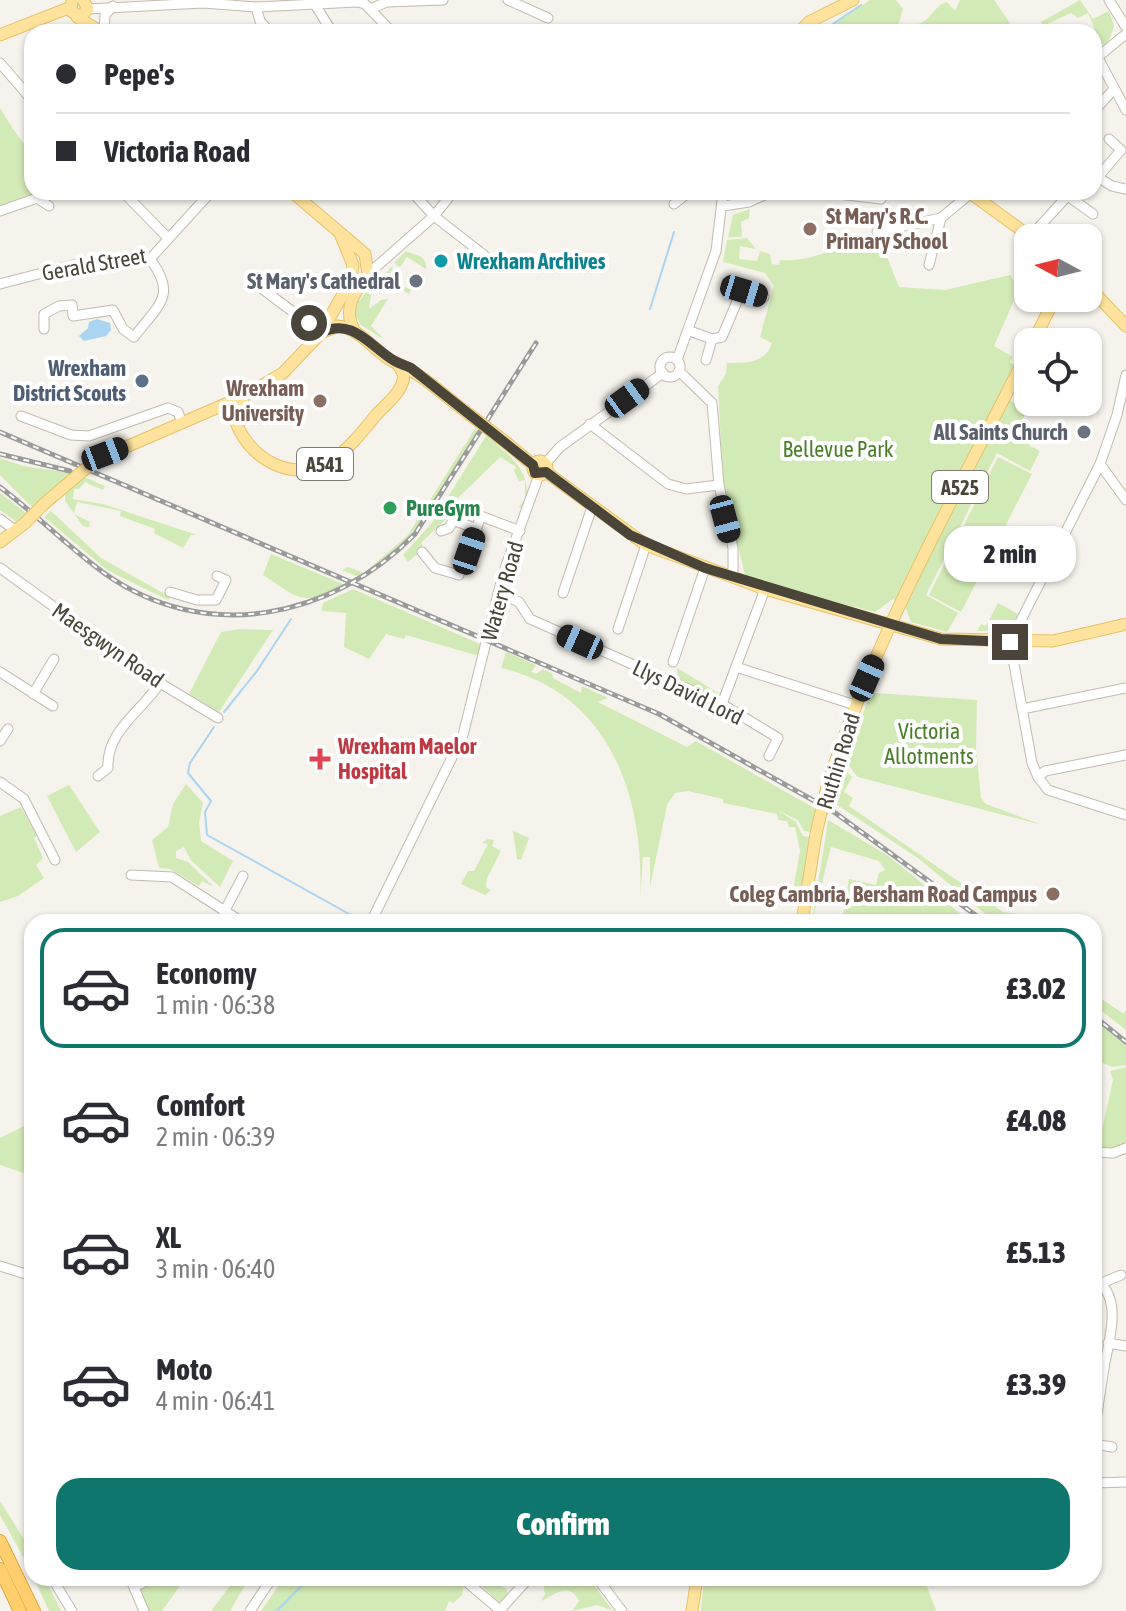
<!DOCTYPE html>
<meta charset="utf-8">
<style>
:root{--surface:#fff;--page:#f7f7f7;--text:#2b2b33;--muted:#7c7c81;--line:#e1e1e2;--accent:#0f766e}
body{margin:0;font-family:"Asap Condensed",sans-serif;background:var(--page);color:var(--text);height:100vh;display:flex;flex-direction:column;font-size:30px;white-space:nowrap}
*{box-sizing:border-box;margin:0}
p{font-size:26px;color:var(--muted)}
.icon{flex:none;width:44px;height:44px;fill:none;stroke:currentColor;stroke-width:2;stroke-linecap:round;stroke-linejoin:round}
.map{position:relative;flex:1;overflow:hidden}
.sheet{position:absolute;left:24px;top:914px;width:1078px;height:672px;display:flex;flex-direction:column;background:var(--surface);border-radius:24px;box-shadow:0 2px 6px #0004}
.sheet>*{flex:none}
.top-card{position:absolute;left:24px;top:24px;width:1078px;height:176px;border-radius:24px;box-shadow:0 2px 6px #0004;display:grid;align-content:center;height:176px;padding:0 32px;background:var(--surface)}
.needle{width:52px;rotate:277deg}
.tools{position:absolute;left:1014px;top:224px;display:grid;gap:16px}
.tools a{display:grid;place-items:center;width:88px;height:88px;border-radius:16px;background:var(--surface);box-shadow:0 2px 6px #0004;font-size:40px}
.end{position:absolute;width:36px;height:36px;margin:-18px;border:10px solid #4b4439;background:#fff;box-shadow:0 0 0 4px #fff}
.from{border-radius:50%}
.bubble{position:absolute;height:56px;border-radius:24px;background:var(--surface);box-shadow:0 2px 6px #0004;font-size:26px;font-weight:800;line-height:56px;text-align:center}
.car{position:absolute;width:24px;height:48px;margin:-24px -12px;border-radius:10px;box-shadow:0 0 6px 2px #0007;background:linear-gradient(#222 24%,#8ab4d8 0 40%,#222 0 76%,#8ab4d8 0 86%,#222 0)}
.top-card b{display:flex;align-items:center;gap:28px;height:76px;font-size:30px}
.top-card b+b{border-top:2px solid var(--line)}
.top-card i{width:20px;height:20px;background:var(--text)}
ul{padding:14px 0 0;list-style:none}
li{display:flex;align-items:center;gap:24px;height:120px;margin:0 16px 12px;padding:0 16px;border:4px solid transparent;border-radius:24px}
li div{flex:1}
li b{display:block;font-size:30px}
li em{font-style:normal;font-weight:800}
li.current{border-color:var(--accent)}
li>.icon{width:72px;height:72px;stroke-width:1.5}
.action{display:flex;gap:16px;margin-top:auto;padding:16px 32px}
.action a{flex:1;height:92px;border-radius:24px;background:var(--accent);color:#fff;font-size:32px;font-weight:800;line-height:92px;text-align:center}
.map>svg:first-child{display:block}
.green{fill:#d2eab5}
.water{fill:#a9d4f2}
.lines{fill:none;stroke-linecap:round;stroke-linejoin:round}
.stream{stroke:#a9d4f2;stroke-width:2}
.minor-casing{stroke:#c2bbae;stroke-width:11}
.major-casing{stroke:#e6c16a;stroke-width:13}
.highway-casing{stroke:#e0a43c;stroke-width:14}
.minor{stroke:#fff;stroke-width:9}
.major{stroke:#ffe39c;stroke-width:11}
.highway{stroke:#ffcf6e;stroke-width:12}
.rail-casing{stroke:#9a9a9a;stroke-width:5}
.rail{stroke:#fff;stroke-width:2;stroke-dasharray:6;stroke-linecap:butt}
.major-bridge-casing{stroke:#e6c16a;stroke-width:13;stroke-linecap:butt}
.major-bridge{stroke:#ffe39c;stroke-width:11}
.route{stroke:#4b4439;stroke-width:10}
.education-dot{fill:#8d6e63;stroke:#fff;stroke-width:3}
.culture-dot{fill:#0f9aa8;stroke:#fff;stroke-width:3}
.worship-dot{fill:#6b7280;stroke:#fff;stroke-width:3}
.service-dot{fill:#5c6f8a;stroke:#fff;stroke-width:3}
.leisure-dot{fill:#2e9e5b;stroke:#fff;stroke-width:3}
.health-dot{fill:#e0444e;stroke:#fff;stroke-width:3}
.labels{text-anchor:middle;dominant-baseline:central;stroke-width:8;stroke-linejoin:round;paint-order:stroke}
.shield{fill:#fff;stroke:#817c74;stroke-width:2}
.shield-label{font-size:20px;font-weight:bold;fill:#4b4439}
.education-label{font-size:22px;font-weight:bold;fill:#785e54;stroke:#fff;text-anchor:end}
.culture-label{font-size:22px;font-weight:bold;fill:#0d838f;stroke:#fff;text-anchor:start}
.street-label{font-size:22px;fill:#4b4439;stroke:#fff}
.worship-label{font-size:22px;font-weight:bold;fill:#5b616d;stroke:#fff;text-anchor:end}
.service-label{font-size:22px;font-weight:bold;fill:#4e5e75;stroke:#fff;text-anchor:end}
.park-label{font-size:22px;fill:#4a7f2a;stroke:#fff}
.leisure-label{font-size:22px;font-weight:bold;fill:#27864d;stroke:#fff;text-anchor:start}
.health-label{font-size:22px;font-weight:bold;fill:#be3a42;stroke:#fff;text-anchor:start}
</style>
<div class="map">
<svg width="1126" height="1611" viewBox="0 0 1126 1611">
<rect width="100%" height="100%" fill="#f6f3ec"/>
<g class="green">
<path d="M870,0H896L903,9L898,26L903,32H821Z"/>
<path d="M960,0H994L1016,32H907L912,27L918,29V24C932,20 934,5 947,2L955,11Z"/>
<path d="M1080,0L1093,19L1109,11L1114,26L1107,46L1101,44L1088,13L1078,18L1071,13L1043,26L1041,22Z"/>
<path d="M0,108C6,118 22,145 32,150V192H36L0,206Z"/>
<path d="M750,209L749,218L741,222L742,237H728L733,215Z"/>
<path d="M877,232L899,287L945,290L1010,275L1019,289L994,346L1013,357L1010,362L1015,365L961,474L956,472L943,499L947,502L898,601L893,599L875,612L766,585L745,575L723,485L718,386L726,374L727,363C746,363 765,364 772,343L760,337L774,286L765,273L723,262L727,240L747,238L756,249L740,246L739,259L757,261L760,251L770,254L772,264L779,265L780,260C816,263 843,243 877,232Z"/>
<path d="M406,251C415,256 427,254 426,269L407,257L400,267L394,263Z"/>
<path d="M391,267L398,272L393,281L411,290L409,294L386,280L378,288L374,285V278L381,273L383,277Z"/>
<path d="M366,292L371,295L369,309L381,300L388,299L371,326L385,340L361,325L355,314L358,302Z"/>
<path d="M1008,399L1027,409L1019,429L1030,446L1040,451L1030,471L997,453L926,595L958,613L947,632L911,622L905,606Z"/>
<path d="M476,427L477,432C445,488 417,542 361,578L342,570L348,567L364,573L408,535Z"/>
<path d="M486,436C511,455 536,475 524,509L519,507L525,499V480L519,481L514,471L516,467L500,457L457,499L462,502L460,507L455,506C450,519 433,530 421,543L424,548L408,562L403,555L431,524Z"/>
<path d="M998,457L1032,474L961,612L929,595Z"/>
<path d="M0,458L23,466L71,473L33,508L0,475Z"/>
<path d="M84,477L105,486L103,490L85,482L79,489H74L73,499L103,504L197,535H191L183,548L154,533L155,529L120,516L121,511L77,502L74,514L90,522L89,527L83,526L65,501V492Z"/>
<path d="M0,493L26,513L17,522L0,510Z"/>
<path d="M51,511L101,558L170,597L168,600L107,570L44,517Z"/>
<path d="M1030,527L1052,538L1040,562L1030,557L1024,569L1013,561Z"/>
<path d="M271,554L343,584L344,587C300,606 302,600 263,575Z"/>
<path d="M353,589L480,644L479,656L406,635L404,639L386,634L369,659L344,647L346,613L321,611L323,603Z"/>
<path d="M998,603L1018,614L1010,630L977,631L981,624L986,626Z"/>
<path d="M239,629L273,630L219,712L189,694L221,632Z"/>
<path d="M506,652L536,665L531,672L536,674L543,669L552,673L553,678L581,693L582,686L608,698L598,702L687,747L696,741L816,809L811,832L804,831L798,820L777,810L796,822L803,836L810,837L799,903L791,901L800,851L795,827H789L787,821L778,820L777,814L723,803V799L688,791L675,793L667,805L650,887V857H643L640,899C645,798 610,693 501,668Z"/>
<path d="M677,668L723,696L718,698L677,680Z"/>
<path d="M877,682L875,693L977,700L976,748L981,798L986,804L1042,825L858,777C839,760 848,736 860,718C868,707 868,693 877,682Z"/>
<path d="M845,755L847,772L852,777L844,792L853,798L849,806L1003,912L1020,914L1018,922H995L918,858L831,801Z"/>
<path d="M186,784L203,803L199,822L201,841L233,861L220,887L191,860L184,847L176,851V858L188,862L214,887L202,881L199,886L170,869L159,868L152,840L168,827L173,804Z"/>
<path d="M69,785L100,832L76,852L47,796Z"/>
<path d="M21,807L37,836L34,838L43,858L36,865L44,878L18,896L0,902V816Z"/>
<path d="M828,820L887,855L971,922H842L849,879L876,885L879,873L885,870L879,861L831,847L812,922Z"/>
<path d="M513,831L529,838L521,860L517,859Z"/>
<path d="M488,839L494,840L492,846L501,851L487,878L486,887L491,890L485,895L461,884L468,871H474L488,844L482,843Z"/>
<path d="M1094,994L1124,1014L1126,1010V1030L1094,1005Z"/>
<path d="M1094,1019L1126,1044V1065L1112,1067L1094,1059Z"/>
<path d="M1126,1067V1143L1116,1148H1098L1113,1080L1110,1071Z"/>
<path d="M32,1122V1176L0,1165V1138Z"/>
<path d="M0,1501L32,1552V1573L0,1515Z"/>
<path d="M34,1578H45L61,1611H49Z"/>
<path d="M159,1578H181L179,1587L162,1611H149L138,1589Z"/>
<path d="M236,1578H249L230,1611H211Z"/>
<path d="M284,1578H456L463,1587L462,1595L453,1603L449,1601L445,1611H261Z"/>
<path d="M473,1578H492L507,1590L508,1596L499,1602Z"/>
<path d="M542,1578H589L613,1611L597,1605L572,1611L579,1601C569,1581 555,1595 541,1601L545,1594Z"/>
<path d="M704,1578H924L936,1611H701Z"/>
</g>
<path class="water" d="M97,319L110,323L111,330L106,336L84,341L79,336L88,328L89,322Z"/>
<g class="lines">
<g class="stream">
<path d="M821,32L861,5"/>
<path d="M650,309L674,232"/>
<path d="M224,712L257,671L291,619"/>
<path d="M214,727L190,763L188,773L211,801L205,812L207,835L360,920"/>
<path d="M277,1611L309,1578"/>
</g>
<g class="minor-casing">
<g id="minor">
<path d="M508,0L548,18"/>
<path d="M1109,0L1126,27"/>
<path d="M316,6L332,32"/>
<path d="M256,7L260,21L270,32"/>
<path d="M88,9L203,3L256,7L357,2L365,4L392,32"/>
<path d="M370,9L387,2L443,0"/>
<path d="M104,30L105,15L113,6"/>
<path d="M1098,58L1126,110"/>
<path d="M1094,60L1126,34"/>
<path d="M0,63L32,100"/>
<path d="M1094,111L1114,89"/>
<path d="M1094,175L1112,186L1126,189"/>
<path d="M1098,177L1121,150L1109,139"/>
<path d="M123,192L168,238"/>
<path d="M412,192L434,216L484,255"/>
<path d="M821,192L881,199"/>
<path d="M1068,196L1093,214"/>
<path d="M674,204L689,192"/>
<path d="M723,206L749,202L771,192"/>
<path d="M0,211L37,198L49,206"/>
<path d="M877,232L941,218L971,193"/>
<path d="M1030,237L1071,192"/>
<path d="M929,265L941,218"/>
<path d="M368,274L434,216L453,192"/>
<path d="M0,284L73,265L150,259L211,192"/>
<path d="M256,284L321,333"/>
<path d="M44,329V314L59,306L72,305L73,316L113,310L123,329L134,337C158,305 178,296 150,259"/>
<path d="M690,331L712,339L722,337L741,292L764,297"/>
<circle cx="670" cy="367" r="10"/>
<path d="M677,360L716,251L723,192"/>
<path d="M706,360L712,339"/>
<path d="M679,371L712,403L719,485L733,548V578"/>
<path d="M1126,375L1117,415L1100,464L1010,642L1032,763L1038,777L1048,790L1126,815"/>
<path d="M21,416L71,435L89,436L168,408L178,412L182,423"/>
<path d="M590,424L668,484L686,489L719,485"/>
<path d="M545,464L560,447L663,373"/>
<path d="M1100,464L1126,500"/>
<path d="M478,515L520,531"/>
<path d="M0,519L16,531"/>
<path d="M458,522L462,509"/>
<path d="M441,531L449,528L453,520L477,529"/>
<path d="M422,552L435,568L459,575L481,516"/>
<path d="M0,568L160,683L218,718"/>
<path d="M170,592L197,600H216L226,580L217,576"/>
<path d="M498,593L519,602L530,619L722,704L778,738L769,756"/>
<path d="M563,593L592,507"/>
<path d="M618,629L646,545"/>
<path d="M673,662L705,568"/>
<path d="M736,667L855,705"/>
<path d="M0,672L53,706"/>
<path d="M33,694L54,659"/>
<path d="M722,704L765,589"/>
<path d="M1022,709L1126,688"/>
<path d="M0,741L8,729"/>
<path d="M98,776L108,768C106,731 142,711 160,683"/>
<path d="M1038,777L1045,771L1126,755"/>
<path d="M0,782L24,799L55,860"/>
<path d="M131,875L172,877L242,922"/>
<path d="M224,912L243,876"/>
<path d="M371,922L463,735L503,574L539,475"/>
<path d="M1094,1152L1113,1153L1126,1148"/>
<path d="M0,1266L32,1276"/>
<path d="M1094,1278C1124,1297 1109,1339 1104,1368L1094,1366"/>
<path d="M1102,1283L1121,1275"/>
<path d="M1108,1343L1126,1346"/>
<path d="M1094,1433L1104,1368"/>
<path d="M1094,1444L1112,1447"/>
<path d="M1094,1483L1126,1482"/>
<path d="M52,1578L72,1611"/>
<path d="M130,1578L144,1611"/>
<path d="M462,1578L501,1611"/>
<path d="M597,1578L622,1611"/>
<path d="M134,1587L153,1578"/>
<path d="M500,1610L529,1578"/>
<path d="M250,1611L272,1578"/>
</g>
</g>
<g class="major-casing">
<g id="major">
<path d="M72,1L71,11L80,17L88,9L83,0"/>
<path d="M77,17L101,32"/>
<path d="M799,32L809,22L853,0"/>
<path d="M0,35L71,7"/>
<path d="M292,192L365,254L368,274C354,293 342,309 355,332"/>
<path d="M969,192L1032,238"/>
<path d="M1088,286L1126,326"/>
<path d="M321,333L337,326C362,328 375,354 396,363C423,374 445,397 469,414"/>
<path d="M1033,342L1055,298"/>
<path d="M244,396L234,416C245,457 292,486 332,460C349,449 363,431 376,415C387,403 403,392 404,375L397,363"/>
<path d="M508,444L533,465"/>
<path d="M96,460L244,396L283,373L321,333L351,280L353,265L341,236"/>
<circle cx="540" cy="468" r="7"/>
<path d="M546,472L646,545L765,589L941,639L1053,641L1126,624"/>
<path d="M44,504L65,486"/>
<path d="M0,542L25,523"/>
<path d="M827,787C875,634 957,494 1028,351"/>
<path d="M802,922L816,834"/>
<path d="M692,1611L697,1578"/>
</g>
</g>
<g class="highway-casing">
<g id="highway">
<path d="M0,1541L34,1611"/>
<path d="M0,1569L20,1611"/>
</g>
</g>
<use href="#minor" class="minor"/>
<use href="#major" class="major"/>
<use href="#highway" class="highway"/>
<g class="rail-casing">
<g id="rail">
<path d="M0,432L659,714L834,812L985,922"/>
<path d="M0,454L70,471"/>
<path d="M0,487C36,514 68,547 104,573C205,645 332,619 415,534L536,343"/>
<path d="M1094,1016L1126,1042"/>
</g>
</g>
<use href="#rail" class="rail"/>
<g class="major-bridge-casing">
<g id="major-bridge">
<path d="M469,414L508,444"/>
<path d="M65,486L96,460"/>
<path d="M25,523L44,504"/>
<path d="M816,834L827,787"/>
</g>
</g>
<use href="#major-bridge" class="major-bridge"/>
</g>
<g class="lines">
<path class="route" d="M309,323L321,333C352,317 369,345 393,360C399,364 405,365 411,368L533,465L535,473L546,472L630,535L705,568L941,639L1010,642"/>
</g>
<g class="education-dot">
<circle cx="810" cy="229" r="8"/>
<circle cx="320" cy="401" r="8"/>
<circle cx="1053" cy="894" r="8"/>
</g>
<circle class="culture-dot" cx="441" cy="261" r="8"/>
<g class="worship-dot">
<circle cx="416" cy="281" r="8"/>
<circle cx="1084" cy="432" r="8"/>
</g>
<circle class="service-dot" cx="142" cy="381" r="8"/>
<circle class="leisure-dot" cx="390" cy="508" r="8"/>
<path class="health-dot" d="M316 747h8v8h8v8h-8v8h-8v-8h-8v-8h8z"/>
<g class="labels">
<g class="shield">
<rect x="297" y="448" width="56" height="32" rx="6"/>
<rect x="932" y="471" width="56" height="32" rx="6"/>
</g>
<g class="shield-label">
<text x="325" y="464">A541</text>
<text x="960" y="487">A525</text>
</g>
<g class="education-label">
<text x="826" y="216" text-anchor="start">St Mary's R.C.<tspan x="826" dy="25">Primary School</tspan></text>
<text x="304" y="388">Wrexham<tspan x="304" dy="25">University</tspan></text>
<text x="1037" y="894">Coleg Cambria, Bersham Road Campus</text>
</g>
<g class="culture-label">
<text x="457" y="261">Wrexham Archives</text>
</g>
<g class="street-label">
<text transform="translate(94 264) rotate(-10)">Gerald Street</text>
<text transform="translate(502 591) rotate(-74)">Watery Road</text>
<text transform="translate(108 645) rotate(35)">Maesgwyn Road</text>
<text transform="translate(688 692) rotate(26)">Llys David Lord</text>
<text transform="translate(838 761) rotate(-73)">Ruthin Road</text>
</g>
<g class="worship-label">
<text x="400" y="281">St Mary's Cathedral</text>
<text x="1068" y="432">All Saints Church</text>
</g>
<g class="service-label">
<text x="126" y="368">Wrexham<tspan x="126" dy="25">District Scouts</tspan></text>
</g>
<g class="park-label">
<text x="838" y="449">Bellevue Park</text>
<text x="929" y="731">Victoria<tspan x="929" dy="25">Allotments</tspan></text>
</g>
<g class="leisure-label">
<text x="406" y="508">PureGym</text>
</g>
<g class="health-label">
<text x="338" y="746">Wrexham Maelor<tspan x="338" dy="25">Hospital</tspan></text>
</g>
</g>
</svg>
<div class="tools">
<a><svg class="needle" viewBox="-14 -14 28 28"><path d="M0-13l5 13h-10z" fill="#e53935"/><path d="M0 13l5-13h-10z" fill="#7c7c81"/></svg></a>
<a><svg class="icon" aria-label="locate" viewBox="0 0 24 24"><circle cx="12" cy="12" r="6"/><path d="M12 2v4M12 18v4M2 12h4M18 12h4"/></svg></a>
</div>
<i class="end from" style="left:309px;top:323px"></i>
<i class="end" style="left:1010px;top:642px"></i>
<div class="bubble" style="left:944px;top:526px;width:132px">2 min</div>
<i class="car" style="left:744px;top:291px;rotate:107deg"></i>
<i class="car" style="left:627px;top:398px;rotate:54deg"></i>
<i class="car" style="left:105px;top:454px;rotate:69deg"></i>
<i class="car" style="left:725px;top:519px;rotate:165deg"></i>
<i class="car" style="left:469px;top:551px;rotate:19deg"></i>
<i class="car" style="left:580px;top:642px;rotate:294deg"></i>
<i class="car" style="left:867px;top:678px;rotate:24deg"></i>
<div class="top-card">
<b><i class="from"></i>Pepe's</b>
<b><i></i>Victoria Road</b>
</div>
<section class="sheet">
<ul>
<li class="current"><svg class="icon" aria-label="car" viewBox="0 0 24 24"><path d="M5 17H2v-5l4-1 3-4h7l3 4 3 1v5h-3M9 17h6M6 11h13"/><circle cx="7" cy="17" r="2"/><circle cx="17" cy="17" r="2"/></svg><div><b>Economy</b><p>1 min · 06:38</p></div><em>£3.02</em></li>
<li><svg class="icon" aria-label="car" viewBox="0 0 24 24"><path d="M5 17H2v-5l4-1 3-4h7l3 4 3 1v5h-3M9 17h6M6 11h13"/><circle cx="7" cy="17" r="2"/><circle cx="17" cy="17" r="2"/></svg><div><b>Comfort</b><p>2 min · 06:39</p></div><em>£4.08</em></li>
<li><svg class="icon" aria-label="car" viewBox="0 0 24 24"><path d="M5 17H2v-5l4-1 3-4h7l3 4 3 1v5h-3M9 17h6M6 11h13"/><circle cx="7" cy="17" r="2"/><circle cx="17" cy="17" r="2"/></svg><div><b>XL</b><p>3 min · 06:40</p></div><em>£5.13</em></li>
<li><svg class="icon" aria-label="car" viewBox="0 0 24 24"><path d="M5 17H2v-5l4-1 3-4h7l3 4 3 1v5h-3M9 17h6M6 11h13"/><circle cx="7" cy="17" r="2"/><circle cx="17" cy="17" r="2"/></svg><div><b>Moto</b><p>4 min · 06:41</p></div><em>£3.39</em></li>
</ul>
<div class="action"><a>Confirm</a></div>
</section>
</div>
